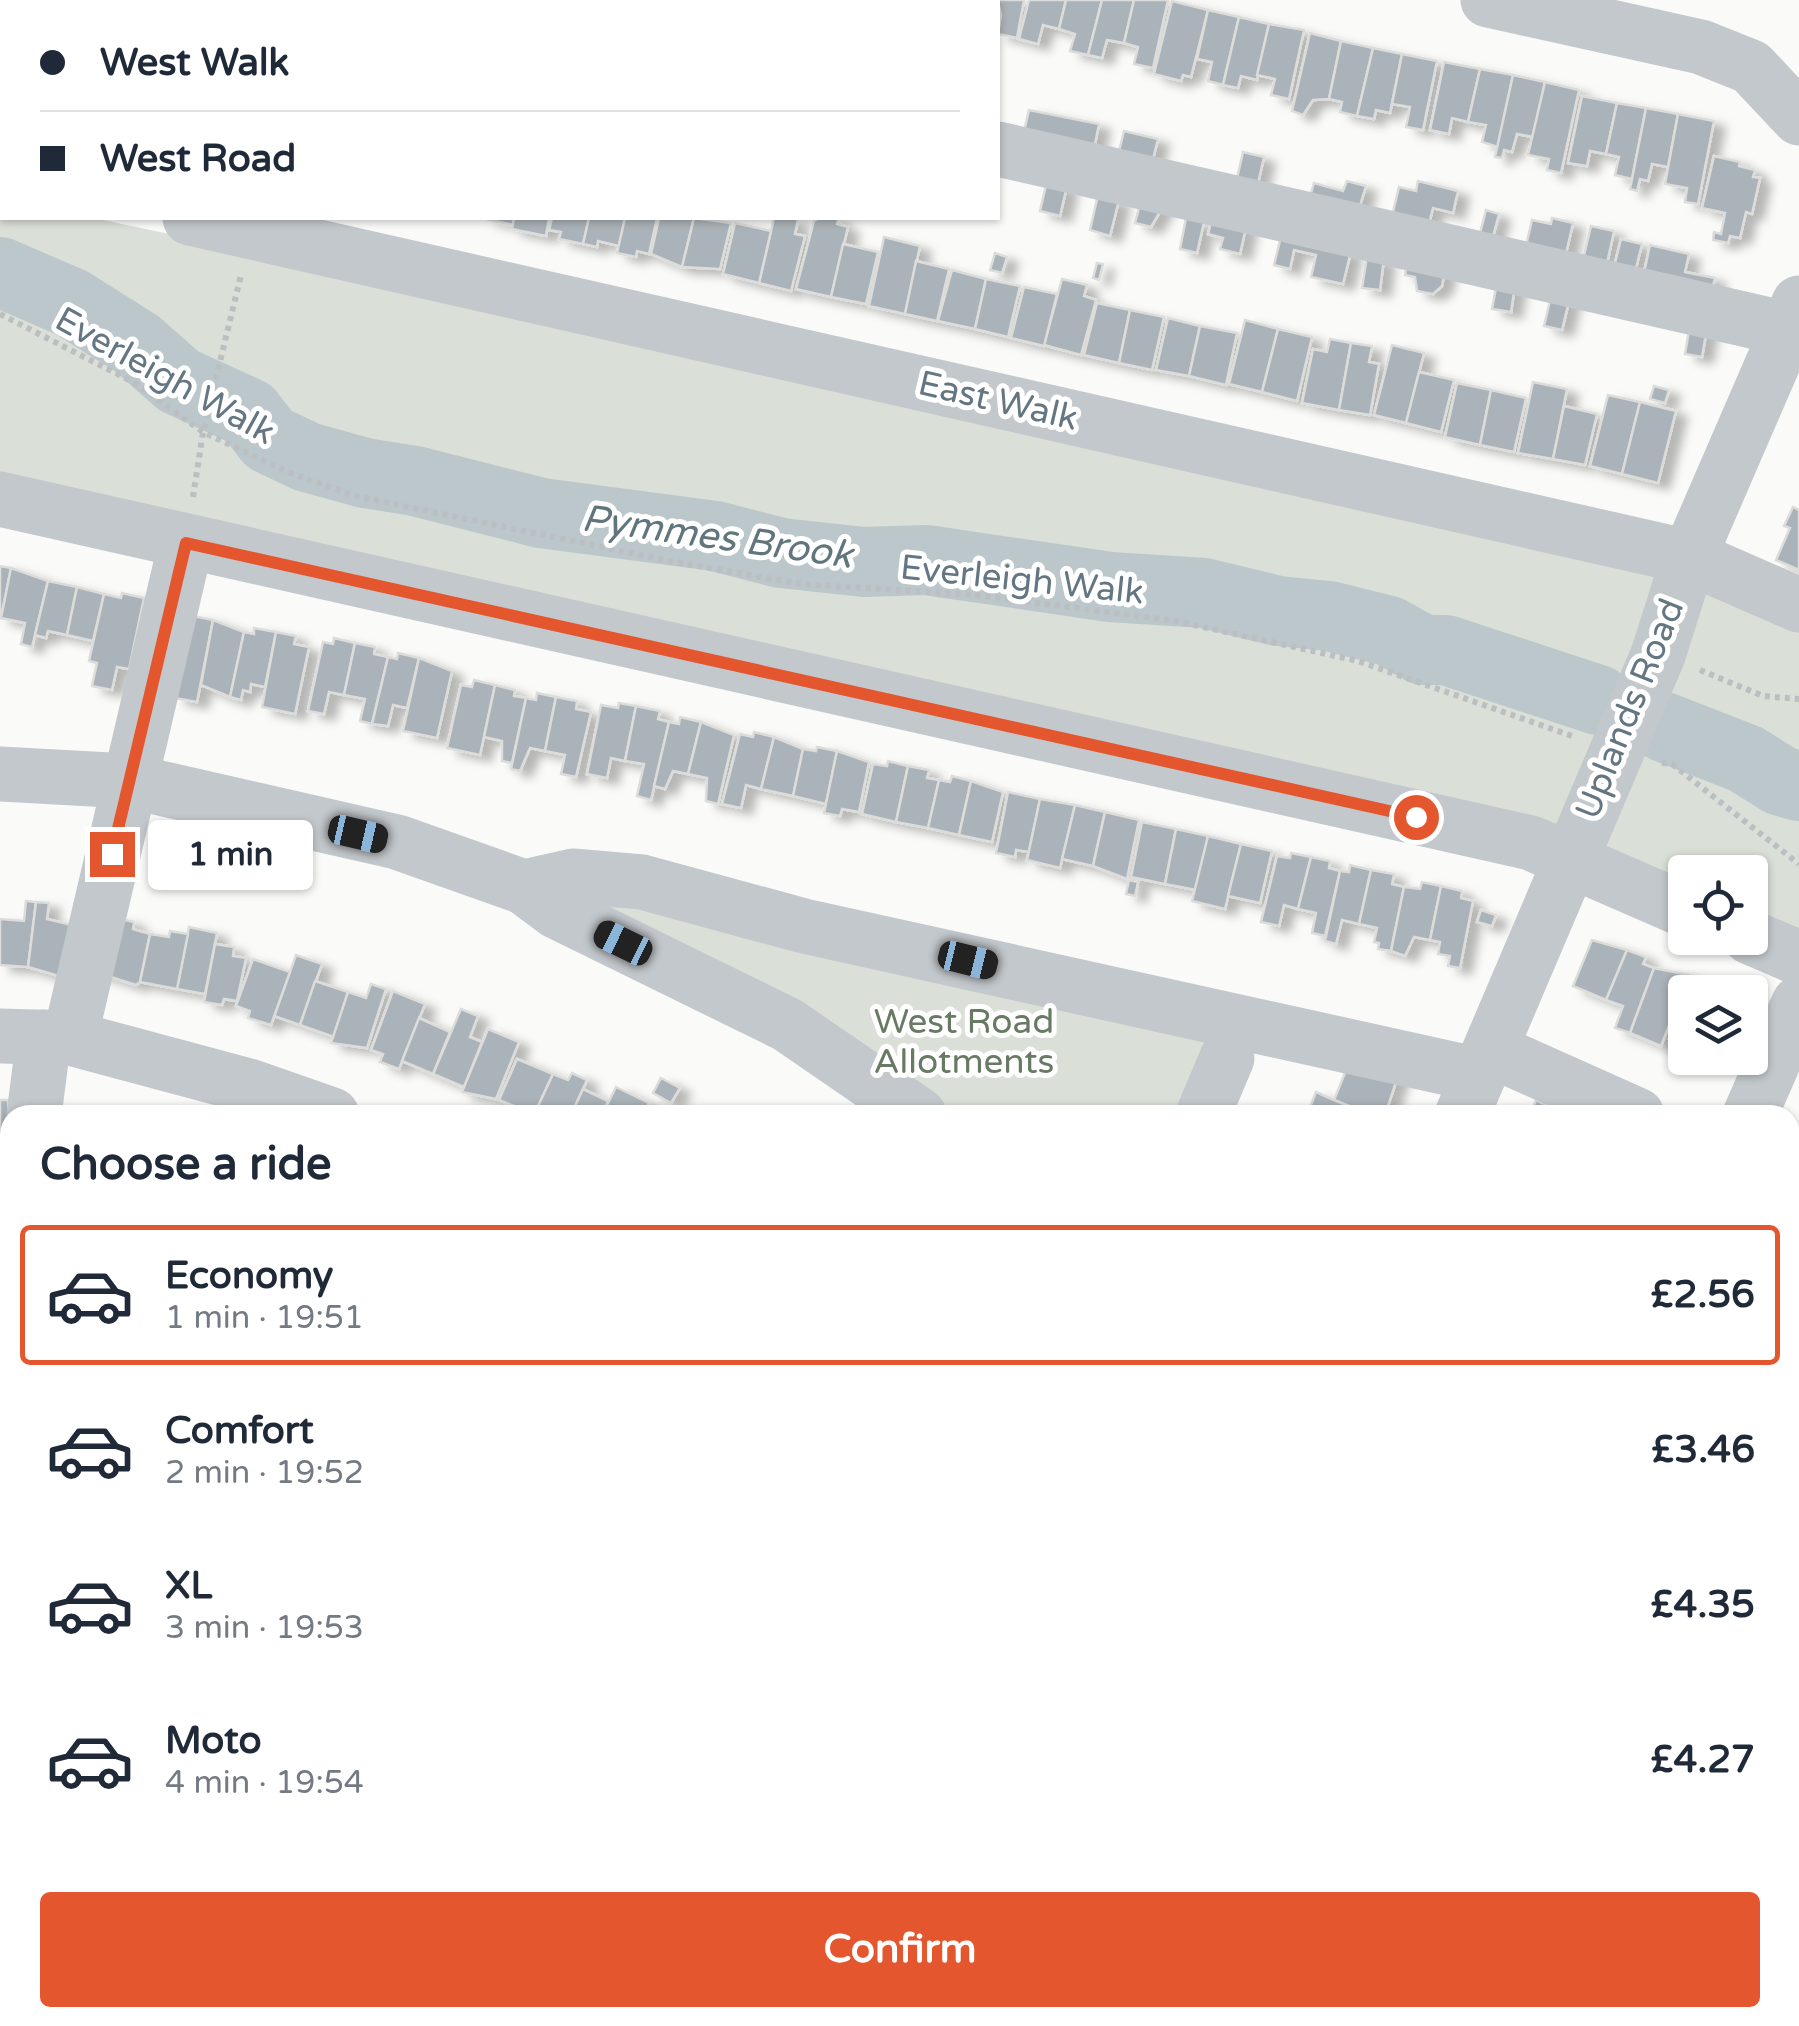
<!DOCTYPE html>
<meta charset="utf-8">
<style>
:root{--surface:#fff;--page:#f2f2f3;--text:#1f2937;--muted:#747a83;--line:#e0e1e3;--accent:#e4572e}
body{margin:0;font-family:"Varela Round",sans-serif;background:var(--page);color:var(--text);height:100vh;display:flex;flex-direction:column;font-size:38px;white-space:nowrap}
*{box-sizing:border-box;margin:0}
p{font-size:32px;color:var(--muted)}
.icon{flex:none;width:55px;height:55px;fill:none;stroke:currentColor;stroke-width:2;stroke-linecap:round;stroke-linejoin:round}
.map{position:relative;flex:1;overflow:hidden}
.sheet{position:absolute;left:0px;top:1105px;width:1800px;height:922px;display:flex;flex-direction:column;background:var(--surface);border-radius:30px 30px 0 0;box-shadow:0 2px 8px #0004}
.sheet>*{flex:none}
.guide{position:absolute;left:0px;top:0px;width:1000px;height:220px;box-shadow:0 2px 8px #0004;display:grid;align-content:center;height:220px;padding:0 40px;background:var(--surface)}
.fabs{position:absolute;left:1668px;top:855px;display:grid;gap:20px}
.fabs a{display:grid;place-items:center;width:100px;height:100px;border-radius:10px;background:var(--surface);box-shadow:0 2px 8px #0004;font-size:50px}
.end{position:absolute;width:45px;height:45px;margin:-22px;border:12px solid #e4572e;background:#fff;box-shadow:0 0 0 5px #fff}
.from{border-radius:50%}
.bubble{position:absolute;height:70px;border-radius:10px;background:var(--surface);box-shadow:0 2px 8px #0004;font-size:32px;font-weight:800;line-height:70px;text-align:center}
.car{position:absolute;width:30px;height:60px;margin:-30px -15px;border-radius:12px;box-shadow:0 0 8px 2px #0007;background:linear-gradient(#222 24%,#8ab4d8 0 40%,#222 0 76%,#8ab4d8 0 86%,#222 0)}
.guide b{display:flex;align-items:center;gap:35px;height:95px;font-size:38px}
.guide b+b{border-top:2px solid var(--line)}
.guide i{width:25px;height:25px;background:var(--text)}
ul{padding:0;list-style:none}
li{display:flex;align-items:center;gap:30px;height:140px;margin:0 20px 15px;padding:0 20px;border:5px solid transparent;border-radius:10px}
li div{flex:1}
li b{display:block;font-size:38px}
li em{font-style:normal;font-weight:800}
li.active{border-color:var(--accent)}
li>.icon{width:90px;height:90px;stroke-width:1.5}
h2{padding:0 40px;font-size:45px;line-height:120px}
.button{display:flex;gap:20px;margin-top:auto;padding:20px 40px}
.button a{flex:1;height:115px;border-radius:10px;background:var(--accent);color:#fff;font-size:40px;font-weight:800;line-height:115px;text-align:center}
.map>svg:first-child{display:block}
.green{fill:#dadfd7}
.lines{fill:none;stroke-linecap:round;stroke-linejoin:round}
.river{stroke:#bbc7cb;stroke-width:70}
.building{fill:#aab3b9;stroke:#dcdcda;stroke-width:2.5;filter:url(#shadow)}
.major-casing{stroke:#b5babe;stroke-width:58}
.path{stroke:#bbbfc2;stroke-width:6;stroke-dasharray:5 5;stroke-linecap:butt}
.minor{stroke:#c3c8cc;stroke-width:55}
.major{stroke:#fff;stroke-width:55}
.route{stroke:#e4572e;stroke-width:12}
.labels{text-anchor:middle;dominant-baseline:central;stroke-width:10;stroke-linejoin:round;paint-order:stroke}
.street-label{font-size:35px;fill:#657683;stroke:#fff}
.park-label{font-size:35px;fill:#687a64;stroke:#fff}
.water-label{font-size:38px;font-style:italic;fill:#60757c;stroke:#fff}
</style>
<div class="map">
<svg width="1799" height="2026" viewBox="0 0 1799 2026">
<defs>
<filter id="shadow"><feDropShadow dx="11" dy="6" stdDeviation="5" flood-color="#0004"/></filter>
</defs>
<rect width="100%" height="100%" fill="#fafaf8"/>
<g class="green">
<path d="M0,198L2,218H93L227,246L1647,564L1799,629V941L1750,921V872H1685V894L0,486Z"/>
<path d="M563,881L1222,1033L1189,1115H943Z"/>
</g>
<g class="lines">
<g class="river">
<path d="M0,272L72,303L137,344L179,381L249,413L269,439L307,457L365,473L415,481L541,513L715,536L781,553L864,562L926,560L1110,587L1204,593L1278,611L1329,616L1389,631L1423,650H1446L1598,700"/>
<path d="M1664,727L1746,759L1781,781L1799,786"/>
</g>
</g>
<g class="building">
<path d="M442,0H547L441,2Z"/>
<path d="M989,0H1024L1017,38L998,34L1001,15L998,2Z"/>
<path d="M1029,0H1066L1059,29L1043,25L1038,44L1019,39Z"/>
<path d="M1066,0H1102L1088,55L1070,51L1075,34L1059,29Z"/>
<path d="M1102,0H1134L1124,43L1107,40L1102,58L1088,55Z"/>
<path d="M1134,0H1168L1153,68L1134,64L1138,47L1124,43Z"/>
<path d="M1172,1L1208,10L1191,77L1183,75L1181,81L1154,74Z"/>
<path d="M1208,10L1239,17L1223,85L1208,81L1212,62L1197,59Z"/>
<path d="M1239,17L1269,24L1257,80L1241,76L1238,88L1223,85Z"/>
<path d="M1269,24L1304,30L1289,99L1271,95L1275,79L1257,75Z"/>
<path d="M1310,33L1341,41L1329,99L1313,100L1303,115L1292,111Z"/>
<path d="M1341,41L1373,48L1357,116L1340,112L1342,102L1329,99Z"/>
<path d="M1373,48L1402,54L1390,113L1376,110L1374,119L1357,116Z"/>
<path d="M1402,54L1437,61L1423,130L1406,127L1410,107L1392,104Z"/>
<path d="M1444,62L1480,69L1468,122L1452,118L1449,134L1430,130Z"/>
<path d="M1480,69L1513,75L1498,147L1482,142L1486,125L1468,122Z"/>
<path d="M1513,75L1545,82L1533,137L1517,134L1512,152L1504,150L1502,158L1495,157Z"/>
<path d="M1545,82L1579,90L1561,173L1547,170L1549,159L1528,155Z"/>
<path d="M1582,96L1617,103L1606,154L1590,151L1587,166L1568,163Z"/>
<path d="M1617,103L1646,108L1632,179L1615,175L1619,157L1606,154Z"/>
<path d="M1646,108L1678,114L1668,167L1652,164L1648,181L1640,179L1637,191L1630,189Z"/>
<path d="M1029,110L1099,124L1093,154L1022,140Z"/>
<path d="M1678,114L1714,121L1698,204L1685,202L1687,188L1665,184Z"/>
<path d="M1124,131L1158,139L1151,167L1117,159Z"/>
<path d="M1243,152L1264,157L1256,192L1235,187Z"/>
<path d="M1714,156L1740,162L1739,166L1755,170L1753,177L1760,178L1752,214L1746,212L1740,238L1730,236L1728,243L1713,240L1714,232L1721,234L1725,213L1702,208Z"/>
<path d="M1047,181L1067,186L1060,216L1040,211Z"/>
<path d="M1347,181L1366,186L1357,215L1306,210L1314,183L1343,191Z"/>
<path d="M1418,181L1458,191L1453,213L1433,208L1428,228L1389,229L1399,187L1416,191Z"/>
<path d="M1098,195L1119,200L1110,236L1090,230Z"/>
<path d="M1142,197L1165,203L1151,227L1135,223Z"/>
<path d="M1486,210L1499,214L1492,240L1479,237Z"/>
<path d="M1213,215L1247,223L1240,254L1220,249L1223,238L1208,234Z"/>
<path d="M482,218H514L513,225Z"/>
<path d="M514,218H549L546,236L512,229Z"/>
<path d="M552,218H589L583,244L559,239L561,232L549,230Z"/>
<path d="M589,218H625L619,246L598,241L597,247L583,244Z"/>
<path d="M625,218H657L649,254L637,251L636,257L617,253Z"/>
<path d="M659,218H694L682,267L651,254Z"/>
<path d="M694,218L731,223L720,269L682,267Z"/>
<path d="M774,218L798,219L795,234L805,236L791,291L759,283Z"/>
<path d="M820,218H839L837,224L848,227L831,297L796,289L814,221Z"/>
<path d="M1186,218L1204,222L1197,253L1180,249Z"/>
<path d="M1552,218L1573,223L1565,258L1525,250L1532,220L1551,224Z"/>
<path d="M735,223L771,231L759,283L723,274Z"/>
<path d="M1591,226L1614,231L1605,273L1581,268Z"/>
<path d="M1281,236L1351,251L1343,284L1311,277L1316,255L1294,250L1290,269L1274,265Z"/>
<path d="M884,237L920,246L905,314L869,306Z"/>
<path d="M1621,239L1642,244L1633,280L1612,275Z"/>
<path d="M843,244L878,252L866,304L831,297Z"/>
<path d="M1650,245L1689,254L1685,272L1715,278L1710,297L1642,282Z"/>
<path d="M995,253L1007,257L1002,273L990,270Z"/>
<path d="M1367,256L1384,258L1380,290L1362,288Z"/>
<path d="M1408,258L1446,264L1442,286L1433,294L1417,291L1415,277L1405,275Z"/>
<path d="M916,261L949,269L937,321L905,314Z"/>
<path d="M1097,263L1103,264L1099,280L1093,278Z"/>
<path d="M952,270L986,279L975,329L938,321Z"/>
<path d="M1498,277L1516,279L1511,312L1492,309Z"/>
<path d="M986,279L1020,286L1008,337L975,329Z"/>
<path d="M1062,279L1087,285L1084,296L1096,300L1081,355L1044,345Z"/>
<path d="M1024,287L1057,294L1044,346L1011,338Z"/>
<path d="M1553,288L1571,293L1562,330L1544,326Z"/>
<path d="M1097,303L1130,310L1119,363L1084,355Z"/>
<path d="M1130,310L1164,317L1152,370L1119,363Z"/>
<path d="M1168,318L1200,326L1189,376L1156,370Z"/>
<path d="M1245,320L1278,329L1262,392L1229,384Z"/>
<path d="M1690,324L1707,328L1702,357L1685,354Z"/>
<path d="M1200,326L1237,333L1226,385L1189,376Z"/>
<path d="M1278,329L1312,337L1297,401L1262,392Z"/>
<path d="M1330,339L1351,343L1339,410L1302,403L1313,349L1327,352Z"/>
<path d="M1351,343L1372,346L1369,362L1379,364L1370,415L1339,410Z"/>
<path d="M1392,345L1424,353L1406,423L1374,415Z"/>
<path d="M1419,372L1454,380L1441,432L1406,423Z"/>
<path d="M1533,382L1567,389L1553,459L1518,453Z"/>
<path d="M1457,383L1491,390L1480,445L1445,437Z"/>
<path d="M1654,386L1669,390L1665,403L1650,399Z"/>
<path d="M1491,390L1526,398L1514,452L1480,445Z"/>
<path d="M1608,395L1640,402L1622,474L1590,466Z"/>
<path d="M1640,402L1676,411L1658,483L1622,474Z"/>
<path d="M1564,406L1597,414L1585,465L1553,459Z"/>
<path d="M1793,507L1799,510V570L1776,560L1790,528L1784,526Z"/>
<path d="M0,566L11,568L1,618L0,617Z"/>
<path d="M11,568L48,581L32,647L21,644L25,623L1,618Z"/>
<path d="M48,581L77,587L67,635L48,631L46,638L35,635Z"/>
<path d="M77,587L104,594L93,641L67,635Z"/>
<path d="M122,593L144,598L129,669L117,667L112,690L92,686L97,663L89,661L104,594L121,598Z"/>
<path d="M193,616L213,620L197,702L175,698Z"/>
<path d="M213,620L244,632L230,697L201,685Z"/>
<path d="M254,628L276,632L265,687L251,684L250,692L243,690L241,700L230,697L244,632L254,634Z"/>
<path d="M276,632L296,636L294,644L309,647L295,714L262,707Z"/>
<path d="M334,638L355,643L344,695L329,692L324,714L308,711L323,642L333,644Z"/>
<path d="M355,643L375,647L374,654L388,657L372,724L360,721L365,699L344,695Z"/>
<path d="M398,653L419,658L407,708L393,705L388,726L372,724L388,657L397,659Z"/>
<path d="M419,658L452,671L437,738L403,731Z"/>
<path d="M474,680L495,685L480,755L447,748L461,685L472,687Z"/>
<path d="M495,685L515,690L514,696L526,698L512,763L502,761V741L484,737Z"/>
<path d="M537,693L556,697L545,751L530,748L520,771L511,769L526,698L536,700Z"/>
<path d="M556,697L577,701L576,709L591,712L576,777L561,774L565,755L545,751Z"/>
<path d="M619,703L636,706L625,761L611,758L607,778L587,774L601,705L618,708Z"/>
<path d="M636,706L660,711L658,719L669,722L651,800L637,796L644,764L625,761Z"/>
<path d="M680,717L701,722L688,774L673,771L665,789L654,786L669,722L679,724Z"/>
<path d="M701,722L734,735L718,804L706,801L707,778L688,774Z"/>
<path d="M754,732L774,737L761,789L746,785L741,808L722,804L740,734L753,737Z"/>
<path d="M774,737L803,749L793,796L761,789Z"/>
<path d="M817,747L837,751L826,804L793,796L803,749L816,751Z"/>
<path d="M837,751L869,762L859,812L842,809L840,816L824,813Z"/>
<path d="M888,761L908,766L896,822L862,814L873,764L887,766Z"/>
<path d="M908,766L929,770L927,778L939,780L928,828L896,822Z"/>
<path d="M952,776L971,781L959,835L928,828L939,780L950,782Z"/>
<path d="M971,781L1003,792L992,842L959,835Z"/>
<path d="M1008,792L1040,799L1029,852L1016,850L1015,857L996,853Z"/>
<path d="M1040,799L1075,805L1060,868L1027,860Z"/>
<path d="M1075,805L1105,812L1093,866L1062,859Z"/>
<path d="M1105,812L1139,820L1127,879L1093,866Z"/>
<path d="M1142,822L1176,829L1165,884L1131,877Z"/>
<path d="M1176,829L1208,836L1196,890L1165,884Z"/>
<path d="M1208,836L1241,844L1225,909L1192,901Z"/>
<path d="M1241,844L1272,851L1260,903L1228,896Z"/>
<path d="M1291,853L1311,857L1298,909L1284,905L1279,926L1261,922L1277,856L1290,858Z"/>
<path d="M1311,857L1330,861L1329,868L1340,871L1325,936L1312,933L1316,913L1298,909Z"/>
<path d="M1350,865L1371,870L1359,924L1342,920L1336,944L1325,941L1340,871L1349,872Z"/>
<path d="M1371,870L1394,874L1392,884L1404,887L1391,951L1378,949L1379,943L1374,942L1377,928L1359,924Z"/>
<path d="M1129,880L1138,882L1135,896L1126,894Z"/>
<path d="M1422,882L1441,886L1430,940L1414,937L1405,956L1391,951L1404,887L1420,889Z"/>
<path d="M1441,886L1462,891L1461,898L1473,901L1460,968L1448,966L1450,956L1438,954L1440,942L1430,940Z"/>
<path d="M26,901L36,902L28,967L0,965V919L24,921Z"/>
<path d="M36,902L49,903L47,919L80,927L59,976L28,967Z"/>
<path d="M1481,910L1496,915L1492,926L1477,922Z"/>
<path d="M116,918L134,922L133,929L150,934L140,982L136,985L95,972Z"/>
<path d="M189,927L217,933L205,994L177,989Z"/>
<path d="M170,931L188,934L177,989L140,982L150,934L169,937Z"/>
<path d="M1592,940L1627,950L1606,1000L1573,986Z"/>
<path d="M215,944L234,947L233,956L246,958L237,1001L224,999L222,1005L204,1002Z"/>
<path d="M1627,950L1646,957L1643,964L1654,968L1630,1033L1615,1028L1623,1006L1606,1000Z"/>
<path d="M296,955L322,964L300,1025L274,1016Z"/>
<path d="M253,959L290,972L271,1025L248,1018L250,1011L236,1006Z"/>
<path d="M1654,968L1689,975L1661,1046L1630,1033Z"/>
<path d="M315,981L348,992L334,1037L300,1025Z"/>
<path d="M1692,983L1706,989L1708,984L1727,992H1688Z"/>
<path d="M371,984L386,989L367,1048L331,1043L348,992L366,998Z"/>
<path d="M393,991L425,1004L399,1069L380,1062L383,1054L371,1050Z"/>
<path d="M1750,998L1783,1012L1754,1081L1740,1076L1743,1058H1750Z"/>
<path d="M1685,1000V1046L1669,1039Z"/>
<path d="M461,1009L478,1016L470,1037L482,1042L464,1087L433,1074Z"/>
<path d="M419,1018L450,1032L433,1074L402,1061Z"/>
<path d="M488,1029L519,1042L496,1099L462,1092Z"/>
<path d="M517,1059L553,1074L534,1115H510L514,1106L499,1100Z"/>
<path d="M1401,1067L1385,1115H1371L1334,1100L1347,1068Z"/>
<path d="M572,1073L587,1080L571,1115H534L553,1074L568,1080Z"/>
<path d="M661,1078L680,1088L671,1103L653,1093Z"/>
<path d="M616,1087L649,1103L643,1115H602Z"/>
<path d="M583,1089L608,1101L602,1115H571Z"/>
<path d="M1316,1092L1334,1100L1371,1115H1307Z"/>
<path d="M0,1100H8L10,1168H0Z"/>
<path d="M1536,1100L1542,1103L1590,1115H1530Z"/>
<path d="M1799,1322V1348L1790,1345V1324L1797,1327Z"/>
<path d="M1790,1345L1799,1348V1381L1790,1378Z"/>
<path d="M1790,1378L1799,1381V1417L1790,1413Z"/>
<path d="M1790,1413L1799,1417V1440L1795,1438L1790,1450Z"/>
<path d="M0,1451H10L6,1512H0Z"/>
<path d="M1,1706L10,1752L0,1757V1707Z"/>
<path d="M0,1815L10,1828V1838L0,1845Z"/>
<path d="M10,2014L16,2018L21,2026H0V2020Z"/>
<path d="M34,2018H96L103,2026H40Z"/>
<path d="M96,2018H165L155,2026H103Z"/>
<path d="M523,2018H561L555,2026H532Z"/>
<path d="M569,2018H609L603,2026H563Z"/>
<path d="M609,2018H639L646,2023L603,2026Z"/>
<path d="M927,2018L920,2026H892L882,2019Z"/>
<path d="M927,2018H967L961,2026H920Z"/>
<path d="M1488,2018H1503L1515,2026H1482Z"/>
<path d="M1514,2018H1566L1562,2026H1531Z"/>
</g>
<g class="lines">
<g class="major-casing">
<g id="major">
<path d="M1790,1732L1799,1711"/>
<path d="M1659,2026L1663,2018"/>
</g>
</g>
<g class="path">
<path d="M0,314L135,383L203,432L290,473L356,496L669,561L802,584L976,595L1176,621L1358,661L1575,737"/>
<path d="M193,497L203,432L241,275"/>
<path d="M1700,670L1763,696L1799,699"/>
<path d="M1662,763L1672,764L1799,864"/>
</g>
<g class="minor">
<path d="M335,0L346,2"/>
<path d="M1488,0L1701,47L1751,67L1799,118"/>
<path d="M998,149L1787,329"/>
<path d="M0,175L2,176"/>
<path d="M190,218L1689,557L1799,605"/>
<path d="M0,499L1531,843L1685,910"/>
<path d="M0,774L129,781L397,842L524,887L573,876L642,882L804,926L1479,1075"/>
<path d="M524,887L556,911L788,1025L919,1115"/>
<path d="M1750,937L1799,958"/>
<path d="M0,1036L70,1038L249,1086L332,1115"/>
<path d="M70,1038L186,543"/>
<path d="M1491,1050L1637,1115"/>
<path d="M34,1115L44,1037"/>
<path d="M1203,1115L1227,1058"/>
<path d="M1462,1115L1658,655L1689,557L1799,303"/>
<path d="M1750,1115L1799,1003"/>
<path d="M2,1324L10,1272"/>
<path d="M0,1576L10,1577"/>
<path d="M0,1763H10"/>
<path d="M0,1938L10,1932"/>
<path d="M364,2018L375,2026"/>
<path d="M775,2018L786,2026"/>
<path d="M1268,2018L1304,2026"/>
<path d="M672,2026L678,2018"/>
</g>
<use href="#major" class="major"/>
</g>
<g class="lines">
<path class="route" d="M112,854L186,543L1416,817"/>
</g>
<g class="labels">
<g class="street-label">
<text transform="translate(165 376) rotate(29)">Everleigh Walk</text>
<text transform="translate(998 401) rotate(13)">East Walk</text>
<text transform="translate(1022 580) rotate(6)">Everleigh Walk</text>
<text transform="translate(1630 709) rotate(-68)">Uplands Road</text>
</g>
<g class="park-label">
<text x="964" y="1022">West Road<tspan x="964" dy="40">Allotments</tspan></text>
</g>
<g class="water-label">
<text transform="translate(717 537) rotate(8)">Pymmes Brook</text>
</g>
</g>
</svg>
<div class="fabs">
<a><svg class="icon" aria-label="locate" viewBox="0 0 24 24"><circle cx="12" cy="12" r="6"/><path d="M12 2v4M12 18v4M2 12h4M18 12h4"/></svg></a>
<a><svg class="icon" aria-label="layers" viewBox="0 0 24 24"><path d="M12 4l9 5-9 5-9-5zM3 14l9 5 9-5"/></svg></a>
</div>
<i class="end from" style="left:1416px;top:817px"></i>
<i class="end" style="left:112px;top:854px"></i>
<div class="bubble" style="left:148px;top:820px;width:165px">1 min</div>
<i class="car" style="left:358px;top:834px;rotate:103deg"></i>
<i class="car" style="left:623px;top:943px;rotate:296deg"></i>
<i class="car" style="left:968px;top:960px;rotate:104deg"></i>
<div class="guide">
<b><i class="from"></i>West Walk</b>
<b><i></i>West Road</b>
</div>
<section class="sheet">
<h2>Choose a ride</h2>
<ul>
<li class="active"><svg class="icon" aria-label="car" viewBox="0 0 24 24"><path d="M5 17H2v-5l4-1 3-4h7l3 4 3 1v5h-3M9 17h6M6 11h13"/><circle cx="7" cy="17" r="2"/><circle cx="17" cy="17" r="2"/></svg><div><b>Economy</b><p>1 min · 19:51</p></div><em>£2.56</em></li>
<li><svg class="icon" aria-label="car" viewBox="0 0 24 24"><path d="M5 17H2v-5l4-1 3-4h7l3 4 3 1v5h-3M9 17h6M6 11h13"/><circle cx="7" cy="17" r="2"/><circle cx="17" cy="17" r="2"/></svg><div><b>Comfort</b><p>2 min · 19:52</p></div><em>£3.46</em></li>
<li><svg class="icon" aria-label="car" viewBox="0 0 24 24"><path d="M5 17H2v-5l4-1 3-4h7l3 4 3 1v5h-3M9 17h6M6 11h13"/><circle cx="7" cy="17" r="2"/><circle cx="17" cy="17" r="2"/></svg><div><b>XL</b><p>3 min · 19:53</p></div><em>£4.35</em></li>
<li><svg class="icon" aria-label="car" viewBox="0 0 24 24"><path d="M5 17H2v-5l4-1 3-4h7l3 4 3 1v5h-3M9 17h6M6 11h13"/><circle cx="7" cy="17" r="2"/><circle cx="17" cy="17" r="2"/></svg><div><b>Moto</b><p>4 min · 19:54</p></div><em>£4.27</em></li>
</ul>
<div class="button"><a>Confirm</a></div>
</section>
</div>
